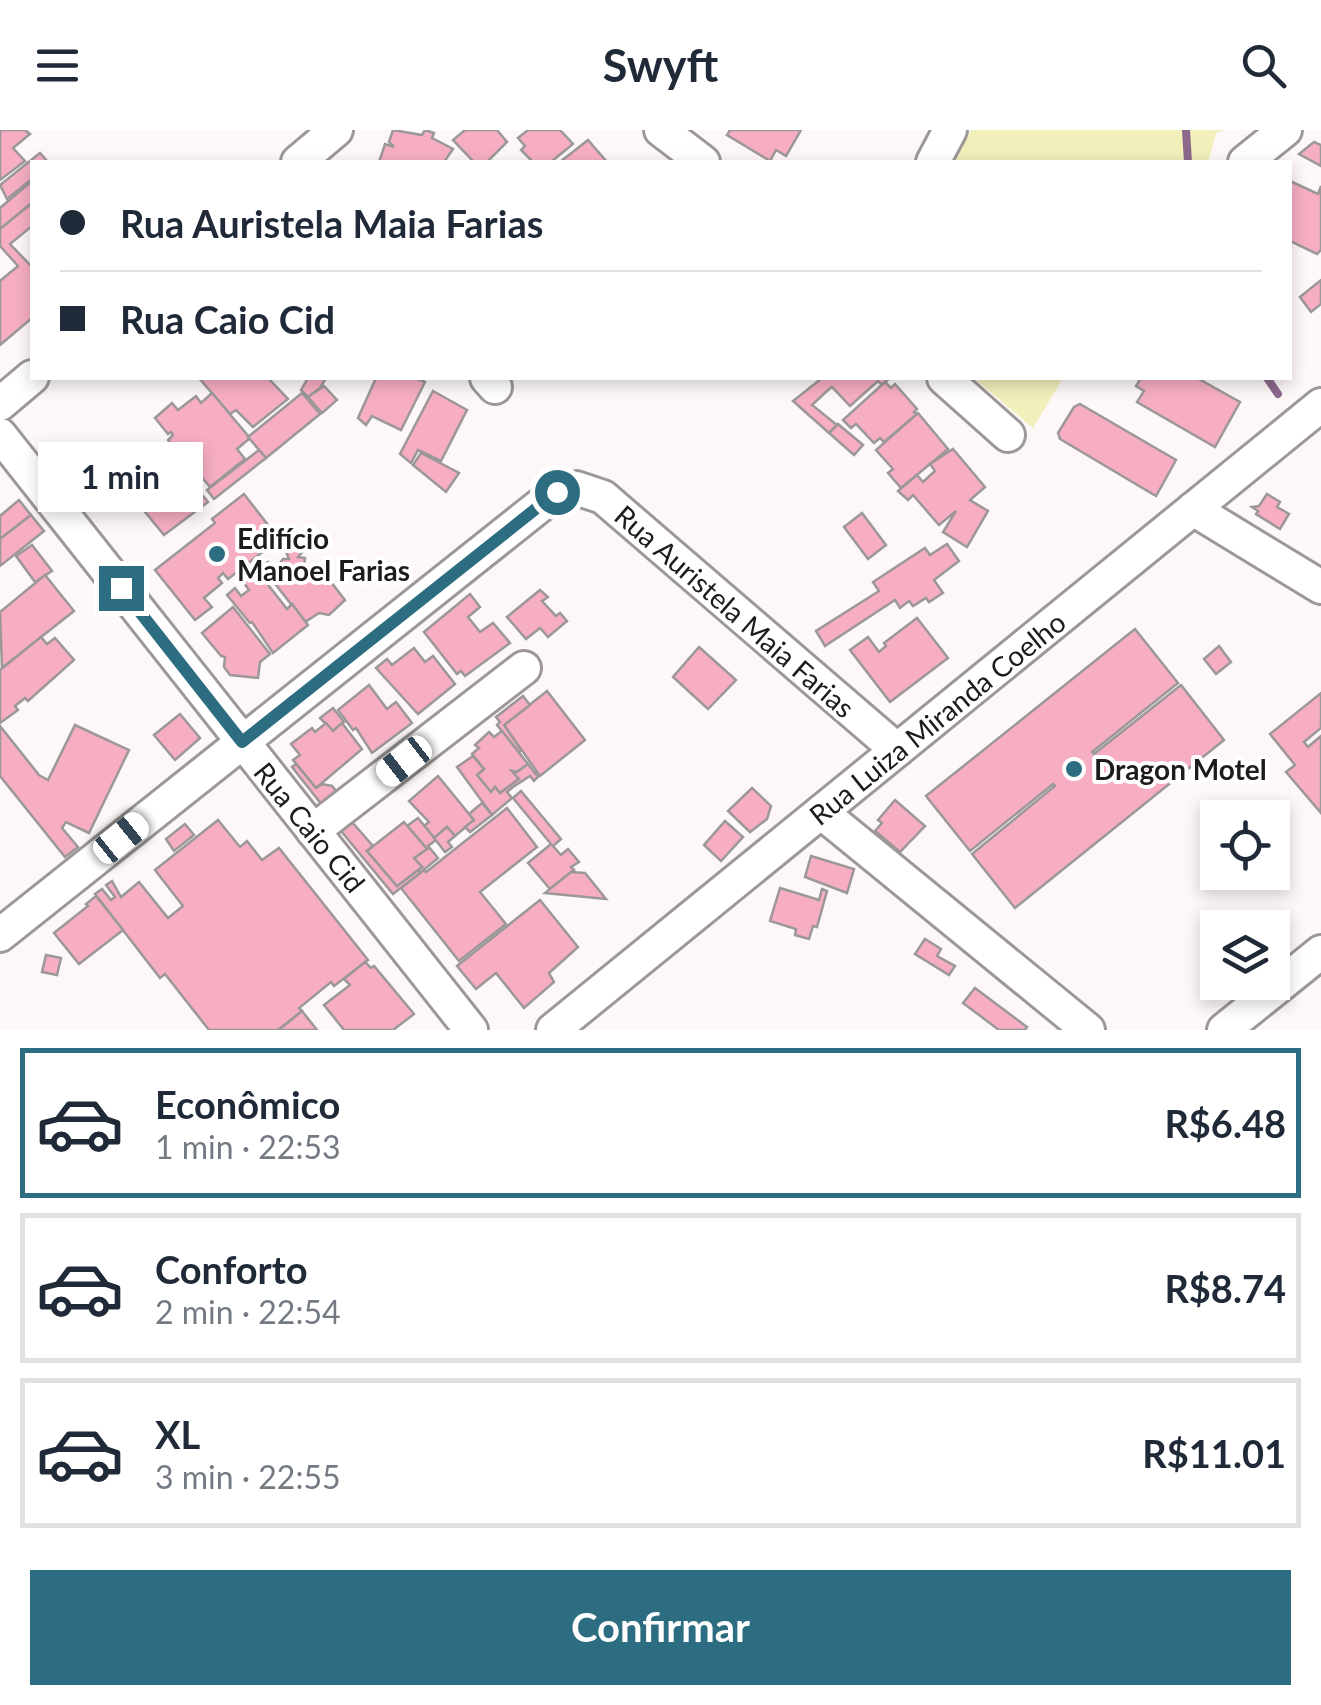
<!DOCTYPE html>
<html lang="pt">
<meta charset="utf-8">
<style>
:root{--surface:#fff;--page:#f2f2f3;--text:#1f2937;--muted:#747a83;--line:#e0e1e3;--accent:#2d6d81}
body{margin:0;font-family:Lato,sans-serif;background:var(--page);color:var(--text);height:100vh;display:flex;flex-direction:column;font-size:38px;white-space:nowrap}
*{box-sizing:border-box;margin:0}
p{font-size:32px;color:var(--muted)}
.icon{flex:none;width:55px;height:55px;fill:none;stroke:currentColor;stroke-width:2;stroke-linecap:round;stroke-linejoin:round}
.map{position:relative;height:900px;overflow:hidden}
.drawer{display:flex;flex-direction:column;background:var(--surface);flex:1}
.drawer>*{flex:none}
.hud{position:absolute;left:30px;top:30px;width:1262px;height:220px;border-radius:0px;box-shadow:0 5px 15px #0003;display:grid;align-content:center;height:220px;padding:0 30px;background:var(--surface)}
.controls{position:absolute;left:1200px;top:670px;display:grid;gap:20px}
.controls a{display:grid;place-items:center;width:90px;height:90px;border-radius:0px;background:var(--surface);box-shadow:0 5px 15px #0003;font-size:50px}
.end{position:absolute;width:45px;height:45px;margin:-22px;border:12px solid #2d6d81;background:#fff;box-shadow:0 0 0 5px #fff}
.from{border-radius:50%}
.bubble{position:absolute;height:70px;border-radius:0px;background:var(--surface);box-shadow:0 5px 15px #0003;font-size:32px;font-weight:700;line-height:70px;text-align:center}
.car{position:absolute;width:30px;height:60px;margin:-30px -15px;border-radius:12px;box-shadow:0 0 8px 2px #0007;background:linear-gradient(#fff 24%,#345 0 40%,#fff 0 76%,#345 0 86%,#fff 0)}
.hud b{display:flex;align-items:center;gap:35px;height:95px;font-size:38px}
.hud b+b{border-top:2px solid var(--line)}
.hud i{width:25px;height:25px;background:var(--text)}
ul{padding:18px 0 0;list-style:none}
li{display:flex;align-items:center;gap:30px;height:150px;margin:0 20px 15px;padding:0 10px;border:5px solid var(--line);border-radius:0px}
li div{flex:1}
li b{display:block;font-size:38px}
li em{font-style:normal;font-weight:700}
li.current{border-color:var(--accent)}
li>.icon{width:90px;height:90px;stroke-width:1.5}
.action{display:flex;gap:20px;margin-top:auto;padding:20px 30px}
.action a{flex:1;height:115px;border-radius:0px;background:var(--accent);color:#fff;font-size:40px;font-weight:700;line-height:115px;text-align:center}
header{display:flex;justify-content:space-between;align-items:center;height:130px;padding:0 30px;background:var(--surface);font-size:45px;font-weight:700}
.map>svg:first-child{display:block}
.green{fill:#f1efba}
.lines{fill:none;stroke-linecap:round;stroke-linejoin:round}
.stream{stroke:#8c698c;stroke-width:8}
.building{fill:#f7aec2;stroke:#9c9798;stroke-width:2.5}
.minor-casing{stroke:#9d9897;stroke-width:38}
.minor{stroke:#fff;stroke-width:32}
.route{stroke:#2d6d81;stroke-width:12}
.poi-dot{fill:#2d6d81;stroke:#fff;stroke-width:4}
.labels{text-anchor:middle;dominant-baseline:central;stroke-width:8;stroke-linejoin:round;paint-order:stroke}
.poi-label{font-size:28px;font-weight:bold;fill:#1d1b1b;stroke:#fff;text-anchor:start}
.street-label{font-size:28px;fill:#1d1b1b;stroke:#fff}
</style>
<header><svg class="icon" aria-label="menu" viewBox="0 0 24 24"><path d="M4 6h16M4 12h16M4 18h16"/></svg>Swyft<svg class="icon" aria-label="search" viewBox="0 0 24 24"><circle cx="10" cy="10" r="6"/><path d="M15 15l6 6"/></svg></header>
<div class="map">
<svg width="1321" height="900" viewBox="0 0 1321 900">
<rect width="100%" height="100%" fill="#fdf8f7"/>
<g class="green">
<path d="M971,0H1224L1216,3L1208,32H954Z"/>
<path d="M974,248H1063L1033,298Z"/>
</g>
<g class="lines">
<g class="stream">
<path d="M1186,0L1188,32"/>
<path d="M1267,248L1278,264"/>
</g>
</g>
<g class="building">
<path d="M0,0H25L30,4L13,18L25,31L0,50Z"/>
<path d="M393,0L422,5L425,0L434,3L432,8L453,19L444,32H379L385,14L394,17L389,12Z"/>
<path d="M465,0H497L507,12L487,32H474L453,10Z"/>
<path d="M528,0H560L573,14L551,32H533L521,20L525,16L518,8Z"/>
<path d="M730,0H801L786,26L776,20L770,31L727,5Z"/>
<path d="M588,10L607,32H560Z"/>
<path d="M1314,12L1321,15V36L1299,24Z"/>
<path d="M40,23L48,32H32V49L7,69L0,55Z"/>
<path d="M32,51V73L0,99V78Z"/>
<path d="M1290,51L1318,64L1321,56V120L1317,124L1290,111Z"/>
<path d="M32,73V96L10,114L32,137V188L0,215V151L18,136L0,116V99Z"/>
<path d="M1321,150V174L1311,182L1300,167Z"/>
<path d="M199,248H268L288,269L253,297L236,280L230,284Z"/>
<path d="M308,248H326L320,258L308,267L301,260Z"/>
<path d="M376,248H422L420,250L425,252L401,300L372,286L366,295L358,288Z"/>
<path d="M822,248H890L882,255L878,251L850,276L832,257L828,260L812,275L837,295L829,303L793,271Z"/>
<path d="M1141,248H1197L1240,272L1215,317L1137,272L1144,261L1136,256Z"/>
<path d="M885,252L891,258L895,254L917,279L914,282L917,284L884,312L880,308L874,313L856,294L851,298L843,290Z"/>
<path d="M324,256L337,270L322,283L308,267Z"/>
<path d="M433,261L467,280L441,331L418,320L411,333L400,324Z"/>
<path d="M212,263L250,308L237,319L245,329L210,357L199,344L202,341L200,338L194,343L168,310L173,305L171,302L168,304L155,288L172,273L178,280L196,266L201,273Z"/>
<path d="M302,263L320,284L266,328L248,307Z"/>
<path d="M1080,274L1176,330L1156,366L1060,309L1058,303L1074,277Z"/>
<path d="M918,283L948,319L901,358L888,343L893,339L876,320Z"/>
<path d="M838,294L863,315L854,325L829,303Z"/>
<path d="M175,319L186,333L140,371L127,355Z"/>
<path d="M953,319L985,357L970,370L988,381L967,417L943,402L956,381L939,395L913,365L908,370L898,361L917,345L923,352L935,341L930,334Z"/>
<path d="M259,320L266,328L214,369L207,360Z"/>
<path d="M421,323L459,343L446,362L413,335Z"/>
<path d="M186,333L200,351L194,355L208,372L164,405L141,377L165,358L161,353Z"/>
<path d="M244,364L279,409L228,449L223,443L218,448L222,453L204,468L212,477L195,490L155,440L215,393L212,389Z"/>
<path d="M1267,364L1280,372L1277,377L1289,384L1280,399L1256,384L1258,381L1252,377L1259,376Z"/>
<path d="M19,370L31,385L0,409V386Z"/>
<path d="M862,383L886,415L868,429L844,397Z"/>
<path d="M31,385L44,401L0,436V409Z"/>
<path d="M296,409L304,420L298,427L305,428L304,437H310L318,448L324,443L345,470L329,485L319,483L305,492L262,437L268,432L278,445L280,433L283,429H289L285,419Z"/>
<path d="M947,414L959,431L934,450L943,463L929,472L926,468L913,476L909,471L900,478L895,470L825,516L816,501L879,461L873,452L925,418L930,425Z"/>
<path d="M32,415L52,441L35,452L16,426Z"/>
<path d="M258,442L287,479L292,474L308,495L273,523L252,492L250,493L227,465L235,458L241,466L249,460L244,453Z"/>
<path d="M45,445L74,481L2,538L0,482Z"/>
<path d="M540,460L548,467L542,471L556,486L560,483L567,491L548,507L540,498L526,509L507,487Z"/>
<path d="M470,464L480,477L468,487L480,502L493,493L510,513L465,546L461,541L457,544L424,502Z"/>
<path d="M233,477L270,524L260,532L258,548L230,545L224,537L225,527L221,526L202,503Z"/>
<path d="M917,488L948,528L890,572L850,520L868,507L879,522L886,516L884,513Z"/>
<path d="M1135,499L1178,553L1092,622L1094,624L1181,555L1224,610L1015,778L972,724L1055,656L1053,654L970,721L926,666Z"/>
<path d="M41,507L47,514L55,508L74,530L28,571L25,568L15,576L18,580L0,593V540Z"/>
<path d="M1219,516L1231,532L1216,544L1204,529Z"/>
<path d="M699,517L736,550L708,579L673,547Z"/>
<path d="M414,518L425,532L433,526L455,554L418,584L376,538L387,529L392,535Z"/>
<path d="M369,555L387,579L396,572L412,593L372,623L356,598L353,600L338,580Z"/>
<path d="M547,561L585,610L540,646L504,595Z"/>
<path d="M1321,563V598L1304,612L1308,617L1321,606V683L1286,642L1295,635L1270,604Z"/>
<path d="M523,566L530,575L504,595L521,620L519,623L497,595L500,592L496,587Z"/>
<path d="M333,578L344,592L333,601L320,588Z"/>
<path d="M180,584L200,608L175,630L154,605Z"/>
<path d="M326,593L333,601L342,593L362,619L316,658L293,630L300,625L291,614L312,598L315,602Z"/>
<path d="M75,595L129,620L89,703L66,692L62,698L78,717L65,727L0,646V596L39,645L48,650Z"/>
<path d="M502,601L528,634L517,642L512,641L519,649L500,663L495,657L491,662L477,645L484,639L472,624L479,618L475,615L489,602L494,607Z"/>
<path d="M473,626L484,639L477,645L491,662L495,657L500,663L519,649L512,641L517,642L528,634L538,647L534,651L530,646L513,657L507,662L512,668L492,685L457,637Z"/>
<path d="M296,634L316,658L322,654L332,656L342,668L326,680L292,637Z"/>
<path d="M438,646L474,690L455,706L447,697L434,708L424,696L429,692L409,671Z"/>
<path d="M752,658L771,676L767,689L750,702L728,681Z"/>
<path d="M521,661L561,709L553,716L561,725L568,719L579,732L571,737L574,740L550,759L528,733L551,714L513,668Z"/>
<path d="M895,670L925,696L900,722L875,701L882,693L878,690Z"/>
<path d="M482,673L492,685L470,702L465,697L474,690L469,684Z"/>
<path d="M507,678L537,717L480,762L506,794L459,831L401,758L424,740L426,742Z"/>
<path d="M418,688L436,710L428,716L438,728L420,743L418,740L422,737L414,728L427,719L407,696Z"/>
<path d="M218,690L240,717L247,711L262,730L279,718L368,830L334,856L331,852L299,878L302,881L278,900H209L165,844L160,848L95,764L102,759L111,770L115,767L106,755L112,751L121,767L139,752L168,788L183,776L155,740Z"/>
<path d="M725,691L743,707L721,731L704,715Z"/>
<path d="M352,692L373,716L367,721L397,756L418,740L420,743L393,764L341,701Z"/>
<path d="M404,692L427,719L414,728L422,737L397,756L367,721Z"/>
<path d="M185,694L194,705L174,721L166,709Z"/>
<path d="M447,697L455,706L448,712L452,717L445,722L434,708Z"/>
<path d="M811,726L854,739L847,763L805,747Z"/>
<path d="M571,742L585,743L606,769L545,763Z"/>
<path d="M780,758L819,770L822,759L827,761L817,797L813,796L809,809L795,805L796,799L770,791Z"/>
<path d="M96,766L123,800L79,834L54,803L88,776L86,774Z"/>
<path d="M540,770L578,817L549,843L554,852L524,878L496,843L476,859L457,836Z"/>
<path d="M925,809L941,819L937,826L955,836L949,845L915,824Z"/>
<path d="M46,825L61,828L57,845L42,842Z"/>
<path d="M365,832L371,838L374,836L414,884L393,900H344L324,875L350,855L344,849Z"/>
<path d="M975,858L1027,897L1025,900H999L963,873Z"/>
<path d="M302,881L317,900H278L285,895Z"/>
</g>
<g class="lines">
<g class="minor-casing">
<g id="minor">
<path d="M661,0L703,32"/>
<path d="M298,32L336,0"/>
<path d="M933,32L950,0"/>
<path d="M1245,32L1285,0"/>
<path d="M487,248L495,257"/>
<path d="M944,248L1008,305"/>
<path d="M0,274L32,247"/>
<path d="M0,305L471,900"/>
<path d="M1193,379L1321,457"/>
<path d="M821,682L1088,900"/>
<path d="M313,701L524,538"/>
<path d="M0,805L557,362L576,358L603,367L897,620"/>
<path d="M553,900L1321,275"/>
<path d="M1224,900L1321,822"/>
</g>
</g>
<use href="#minor" class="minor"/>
</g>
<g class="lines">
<path class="route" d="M121,458L242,612L557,362"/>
</g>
<g class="poi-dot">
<circle cx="217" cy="424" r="10"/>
<circle cx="1074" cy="639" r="10"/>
</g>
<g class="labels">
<g class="poi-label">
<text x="237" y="408">Edifício<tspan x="237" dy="32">Manoel Farias</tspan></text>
<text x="1094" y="639">Dragon Motel</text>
</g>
<g class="street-label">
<text transform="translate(735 481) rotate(41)">Rua Auristela Maia Farias</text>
<text transform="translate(937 588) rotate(-39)">Rua Luiza Miranda Coelho</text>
<text transform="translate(310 697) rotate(51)">Rua Caio Cid</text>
</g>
</g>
</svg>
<div class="controls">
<a><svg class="icon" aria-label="locate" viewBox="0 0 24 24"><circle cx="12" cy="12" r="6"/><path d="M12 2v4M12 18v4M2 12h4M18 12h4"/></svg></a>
<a><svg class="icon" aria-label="layers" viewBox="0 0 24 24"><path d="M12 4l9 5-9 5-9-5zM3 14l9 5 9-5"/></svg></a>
</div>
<i class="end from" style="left:557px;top:362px"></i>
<i class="end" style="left:121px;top:458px"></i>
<div class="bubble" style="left:38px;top:312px;width:165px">1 min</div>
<i class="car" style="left:404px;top:631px;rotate:232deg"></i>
<i class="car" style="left:121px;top:708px;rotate:51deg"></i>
<div class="hud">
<b><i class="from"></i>Rua Auristela Maia Farias</b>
<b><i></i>Rua Caio Cid</b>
</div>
</div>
<section class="drawer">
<ul>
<li class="current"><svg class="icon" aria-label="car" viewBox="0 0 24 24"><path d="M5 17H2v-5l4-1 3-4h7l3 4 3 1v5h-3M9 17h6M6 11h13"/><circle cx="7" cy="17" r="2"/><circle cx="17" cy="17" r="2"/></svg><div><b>Econômico</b><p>1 min · 22:53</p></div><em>R$6.48</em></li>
<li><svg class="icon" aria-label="car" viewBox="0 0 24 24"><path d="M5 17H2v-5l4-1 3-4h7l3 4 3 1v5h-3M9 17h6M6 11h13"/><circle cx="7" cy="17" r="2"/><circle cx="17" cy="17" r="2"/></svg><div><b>Conforto</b><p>2 min · 22:54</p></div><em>R$8.74</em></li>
<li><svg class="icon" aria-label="car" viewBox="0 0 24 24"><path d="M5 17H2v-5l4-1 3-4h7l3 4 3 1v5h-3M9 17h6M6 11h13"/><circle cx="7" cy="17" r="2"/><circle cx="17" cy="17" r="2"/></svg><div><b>XL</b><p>3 min · 22:55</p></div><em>R$11.01</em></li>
</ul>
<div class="action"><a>Confirmar</a></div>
</section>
